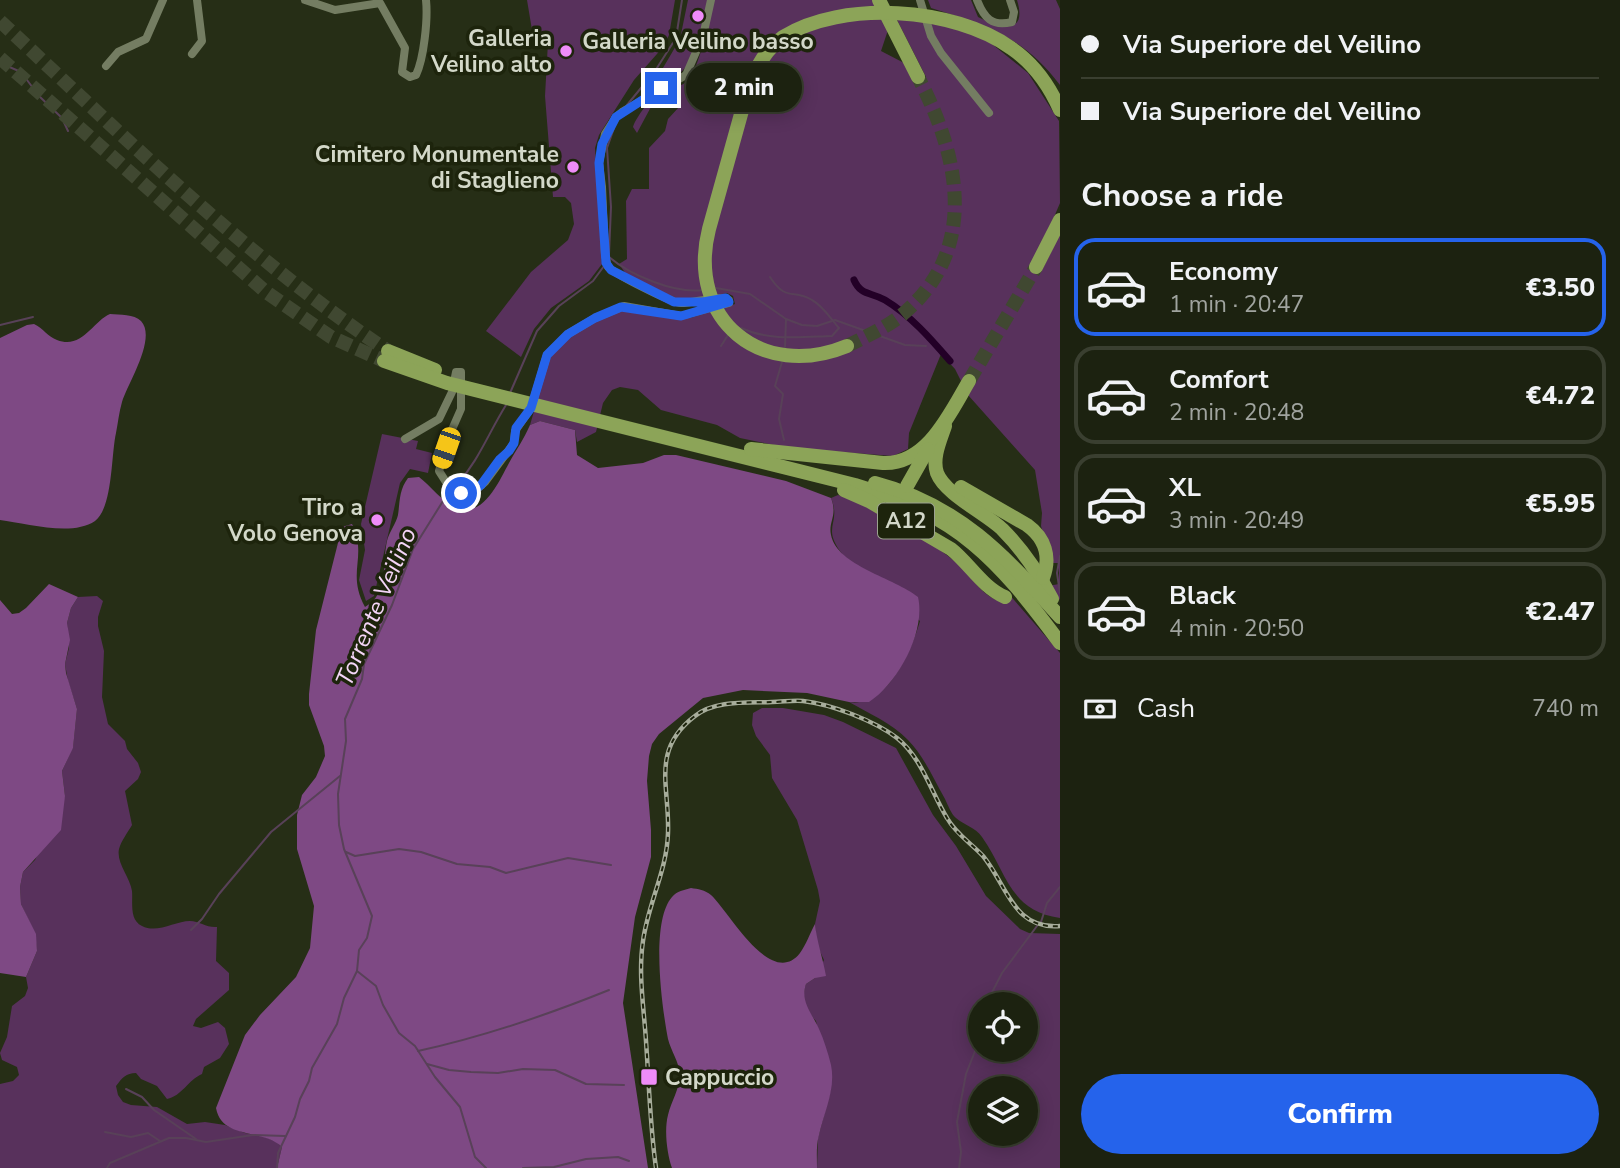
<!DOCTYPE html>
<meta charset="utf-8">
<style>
:root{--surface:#1c2210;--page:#252a19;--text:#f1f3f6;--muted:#a0a49f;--line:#3a3f30;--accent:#2563eb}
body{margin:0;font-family:"Nunito Sans",sans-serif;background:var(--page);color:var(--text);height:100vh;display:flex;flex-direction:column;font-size:26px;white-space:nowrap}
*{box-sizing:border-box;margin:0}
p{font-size:23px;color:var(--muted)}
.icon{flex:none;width:38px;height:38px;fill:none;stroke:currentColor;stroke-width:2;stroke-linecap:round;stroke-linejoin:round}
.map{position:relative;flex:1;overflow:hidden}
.panel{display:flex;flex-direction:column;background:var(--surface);width:560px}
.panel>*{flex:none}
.guide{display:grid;align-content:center;height:154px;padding:0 21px;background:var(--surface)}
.buttons{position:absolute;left:968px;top:992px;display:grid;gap:14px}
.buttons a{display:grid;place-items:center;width:70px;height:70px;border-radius:50%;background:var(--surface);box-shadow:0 4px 18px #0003,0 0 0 2px var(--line);font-size:35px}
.end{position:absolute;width:32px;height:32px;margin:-16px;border:9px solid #2563eb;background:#fff;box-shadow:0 0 0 4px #fff}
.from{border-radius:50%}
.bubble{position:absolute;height:49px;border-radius:24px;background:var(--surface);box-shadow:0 4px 18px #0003,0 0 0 2px var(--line);font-size:23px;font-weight:800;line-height:49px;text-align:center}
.car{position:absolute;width:21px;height:42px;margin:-21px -10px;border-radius:9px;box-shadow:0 0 5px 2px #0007;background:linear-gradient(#f5c518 24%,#345 0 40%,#f5c518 0 76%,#345 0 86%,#f5c518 0)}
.guide b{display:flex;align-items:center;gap:24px;height:66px;font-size:26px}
.guide b+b{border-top:2px solid var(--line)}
.guide i{width:18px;height:18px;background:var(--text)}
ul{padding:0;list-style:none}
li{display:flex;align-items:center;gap:21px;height:98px;margin:0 14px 10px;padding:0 7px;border:4px solid var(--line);border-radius:21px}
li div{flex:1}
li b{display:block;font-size:26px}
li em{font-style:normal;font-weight:800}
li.on{border-color:var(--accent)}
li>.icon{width:63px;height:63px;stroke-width:1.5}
h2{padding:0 21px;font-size:32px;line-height:84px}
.pay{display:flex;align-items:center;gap:18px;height:77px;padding:0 21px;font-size:26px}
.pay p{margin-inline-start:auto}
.button{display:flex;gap:14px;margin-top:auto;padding:14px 21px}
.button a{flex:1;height:80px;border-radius:42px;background:var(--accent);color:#fff;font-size:28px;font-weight:800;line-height:80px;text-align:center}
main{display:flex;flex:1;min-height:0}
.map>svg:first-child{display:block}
.green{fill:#58315c;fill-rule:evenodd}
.forest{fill:#7e4984}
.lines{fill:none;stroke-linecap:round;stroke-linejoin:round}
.stream{stroke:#584158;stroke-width:2}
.canal{stroke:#230027;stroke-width:7}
.highway-tunnel{stroke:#404831;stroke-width:14;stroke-dasharray:14 7;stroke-linecap:butt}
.street{stroke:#747d62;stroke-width:8}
.highway{stroke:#8ca458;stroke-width:14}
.rail-casing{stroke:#a7ad9b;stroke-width:4.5}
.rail{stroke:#1d240c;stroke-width:2;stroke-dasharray:5;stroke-linecap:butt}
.route{stroke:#2563eb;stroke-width:9}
.poi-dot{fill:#ee8cf8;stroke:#1d240c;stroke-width:2.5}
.labels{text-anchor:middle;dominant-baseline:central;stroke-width:7;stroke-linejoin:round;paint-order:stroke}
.shield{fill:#1d240c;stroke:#9ca290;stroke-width:2}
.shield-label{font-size:21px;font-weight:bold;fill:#d3d8c9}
.poi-label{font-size:23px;font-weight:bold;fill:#d3d8c9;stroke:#1d240c;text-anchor:end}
.water-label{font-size:24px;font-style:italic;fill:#f4d5f7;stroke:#1d240c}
</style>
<main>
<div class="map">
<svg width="1060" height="1168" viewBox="0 0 1060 1168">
<rect width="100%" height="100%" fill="#262e16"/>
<g class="green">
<path d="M527,0H675L669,35L664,46L634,80L599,135L595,148L602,264L589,281L551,308L534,329L521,357L486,331L531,272L568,240L574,224L571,203L565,197H553L545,96L548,42L532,30Z"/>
<path d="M688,0H708L702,34L686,67L674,79L650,90L680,39Z"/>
<path d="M714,0H875L889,27L881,51L908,65L913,81L926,77L894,14L959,28L987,40L1028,73L1059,121L1060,203L1034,264L1030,269L1035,274L1041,272L1060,234V600L1048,586L1059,584V563H1052L1041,526L1042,513L1035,470L968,395L955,369L941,354L909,433L908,449L893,456L788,448L740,438L717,425L661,410L638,390L620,387L612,390L603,403L596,432L577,442L575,430L540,421L530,425L549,360L558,347L572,335L600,319L621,310L690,318L735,304L733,296L727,293L703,299L677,300L626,274L619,264L627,259L626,201L632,189H649V148L665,131L668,119L679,107L675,102L664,108L652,105L637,133L633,127C636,117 651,98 659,92C669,85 680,90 689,79C701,62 709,21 714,0Z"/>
<path d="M928,0H971L978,17C999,28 1028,36 1017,0H1056L1060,9V85C1023,36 987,26 931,8Z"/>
<path d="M382,434L418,441L416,449L432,453L428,473L410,469L400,483L374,596L366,601L359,580L365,550L361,524Z"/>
<path d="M838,495C880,508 923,536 957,563C973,576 976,590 996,600L1008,593L1060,653V918C1009,911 1007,872 982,837C975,827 964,825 956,818C951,814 948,805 945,799C934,780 924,756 908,740C892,723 868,713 849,702C887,708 911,652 920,621L843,555C820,526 842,525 831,498Z"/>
<path d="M97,596L103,601L98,617V626L104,651L102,697L108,724L125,741L127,749L138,763L141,772L138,779L125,791L132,825C128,832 121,841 119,849C116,863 130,877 132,891C133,902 129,920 142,926C157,934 175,921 190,921C199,921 207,928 217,927L216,961L229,973V990L196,1019L193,1026L201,1028L218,1022L225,1028L229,1044L220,1058L204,1067L202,1074C188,1080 182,1096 167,1099L157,1086L141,1079L136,1073C126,1073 122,1078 116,1086L118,1095L123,1102L131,1105L157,1107L187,1124L205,1122L225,1125L245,1133L265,1137L275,1141L282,1147L277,1168H0V1084L13,1081L19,1075L17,1067L2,1060L0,1053L7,1037L12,1006L25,996L28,988L26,977L37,951L35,934L21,904L20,887L23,872L35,860L65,796L62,771L73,747L77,709L68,681L65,664L69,648L67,623L71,608L78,597Z"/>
<path d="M762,708H783L824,715L843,722L896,748L933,815L956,846L986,896L1020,929L1029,933L1060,934V1168H817L818,1138L831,1089L816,1021C806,1011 801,997 806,984L815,978L824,960L817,945L815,924L820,901L818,890L797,820L772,778L770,755L756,736L752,725L753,713ZM980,1004H1026V1050H980ZM980,1088H1026V1134H980Z"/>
</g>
<g class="forest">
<path d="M110,314C120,315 134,314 141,321C157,338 128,383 122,402C119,412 118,423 116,433C111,455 113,507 95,521C72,537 25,523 0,520V338L27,325L34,324C43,328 48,337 57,340C82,350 93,321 110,314Z"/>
<path d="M540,421L575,430L577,455L598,468L643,463L664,455H676L786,481L831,498C838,516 828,521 831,535C837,566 895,578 918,597C926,632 898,683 869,702H849L807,693L743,690L703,698L659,734L652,744L649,756L647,781L651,830V857L635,917L623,1003L648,1168H277L282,1147C262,1128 222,1140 216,1108L245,1035L260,1015L296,977L310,948L314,906L297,849V815L302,795L316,777L325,756L324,746L309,705V694L316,630L342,527L352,524C368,557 346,572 365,607C389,594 382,563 387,541C389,532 396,524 398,515C400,501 399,490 408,478L419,477C431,486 442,502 457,508C484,518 499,481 509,463C516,450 524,439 530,425Z"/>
<path d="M49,584L78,597L71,608L67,623L70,640L65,664L66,673L77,709L73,748L62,771L65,796L61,830L23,872L20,887L21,904L36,934L37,951L26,977L0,973V600L12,614L19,613L26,608Z"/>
<path d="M691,888C698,889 705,890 711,895C728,910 771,990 800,953C806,945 810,933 815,924C817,943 823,958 826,976L815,978L806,984C800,1002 812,1013 819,1029C824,1040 828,1053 831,1065C836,1089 824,1112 819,1135C816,1145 817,1158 817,1168H672C667,1154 664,1130 668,1115C671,1102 680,1088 680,1074C679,1062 671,1051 668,1039C662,1008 650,922 672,897C677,891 684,890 691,888Z"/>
</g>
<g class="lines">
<g class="stream">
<path d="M0,63L21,72L39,96L62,118L68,131"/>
<path d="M627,105L655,71L676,38L682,0"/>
<path d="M609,254L611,207L607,148L614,128"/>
<path d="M609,257C630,275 675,294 703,290"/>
<path d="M716,288L750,294L786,319L802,325L817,326L835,320L905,345L926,346"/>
<path d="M0,325L33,317"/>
<path d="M741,328C769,341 801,337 832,336L839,328C831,319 823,306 812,300C793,288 787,303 770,277"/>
<path d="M721,346L728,335"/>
<path d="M785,347L786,319"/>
<path d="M782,362L775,386L783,394L779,419L784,440"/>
<path d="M510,393L537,331L559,306L593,281L604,266"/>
<path d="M456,486C479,460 488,434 506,405"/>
<path d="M452,490L443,501L413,549L392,605L364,664L362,679L345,719L346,741L338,794L339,825L344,849L372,916L367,938L359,950L357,971L376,986L383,1005L399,1033L415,1046L435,1077L460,1107L475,1157L486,1168"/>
<path d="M1060,556L1057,573L1060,593"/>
<path d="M346,852L355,856L399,849L421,852L457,864L490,867L506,873L568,858L611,865"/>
<path d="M1041,922L1047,903L1060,887"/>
<path d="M191,930L202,919L219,894L271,832L340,776"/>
<path d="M986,1004L1002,973L1037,926"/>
<path d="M418,1051C483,1037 547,1015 609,990"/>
<path d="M427,1064L449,1070L471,1072L498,1073L523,1069L555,1070L586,1084L624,1085"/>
<path d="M126,1089L142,1097L154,1110L196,1139"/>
<path d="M105,1132L131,1137L148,1133L160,1141"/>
<path d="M107,1168L110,1163L169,1138H186L206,1142L253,1135L285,1136"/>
<path d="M277,1168L278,1153L295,1117L300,1099L309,1081L312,1068L337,1024L344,998L357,971"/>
<path d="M523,1168L554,1167L586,1159L618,1157L629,1161"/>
<path d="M959,1168L961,1152L957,1122L966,1074L977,1046L980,1030"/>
</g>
<path class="canal" d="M854,280C861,296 871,292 885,300C910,315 931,339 950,361"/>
<g class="highway-tunnel">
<path d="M0,21C124,137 246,257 388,351"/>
<path d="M0,58L266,292L331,337L384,361"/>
<path d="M847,346C867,336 887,327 903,314C980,249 959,155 918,77"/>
<path d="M969,381L1036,267"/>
</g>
<g class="street">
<path d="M305,0L335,10L380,3L405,48L402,72L410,77L416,75C424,58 428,19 426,0"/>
<path d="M920,0L931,36L941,53L989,113"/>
<path d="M977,0C984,18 992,27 1012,22L1014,12L1010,0"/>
<path d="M192,54L202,41L197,0"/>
<path d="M106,66L118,52L146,39L163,0"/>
<path d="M405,439L439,419L452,392L456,372H461V409L450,434L439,471L446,482L463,494L475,491L485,482L514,443L515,431L531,408L547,355L568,334L595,318L624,306L681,316L729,303V300C717,295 695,303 681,303C671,303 617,275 608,267L605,255L602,187L599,163L605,134L616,117L622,112L686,75L703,36L711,0"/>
</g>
<g class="highway">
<path d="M879,0L918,77"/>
<path d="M1036,267L1060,220"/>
<path d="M847,346C762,381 686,320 709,229L748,89C755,68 765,50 783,37C842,0 954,7 1011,48C1033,63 1049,85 1060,110"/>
<path d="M388,351L435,370"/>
<path d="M384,361L447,383L855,485C959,516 997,558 1060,643"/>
<path d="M945,426C940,441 932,458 937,473C945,494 985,513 1002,529C1022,549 1039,574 1052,599"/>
<path d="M751,449L883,463C927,465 950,413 969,381"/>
<path d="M875,483C959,505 1004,555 1060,617"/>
<path d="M907,486L928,449"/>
<path d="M961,487L1027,525C1045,538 1051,557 1043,578"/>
<path d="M844,490L869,501L951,549C969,563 983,588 1005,597"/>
</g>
<g class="rail-casing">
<path id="rail" d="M656,1168C650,1126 649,1083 646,1041C644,1009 638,974 643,941C648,904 667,870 668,833C670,787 650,750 695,716C715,700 747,703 772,702C782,702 793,700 803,701C831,704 875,721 897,738C922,758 931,792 947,818C956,834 971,843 983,856C1007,885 1013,930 1060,926"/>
</g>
<use href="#rail" class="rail"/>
</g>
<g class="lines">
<path class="route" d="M461,493L472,492L481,485L500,459L509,451L514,443L516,428L531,408L547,355L568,334L595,318L621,307L681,316L729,302L726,298L703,302H674L611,270L606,263L599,163L602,144L616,117L661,88"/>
</g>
<g class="poi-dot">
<circle cx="698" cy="16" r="7"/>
<circle cx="566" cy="51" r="7"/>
<circle cx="573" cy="167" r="7"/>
<circle cx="377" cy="520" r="7"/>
<rect x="640" y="1068" width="18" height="18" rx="3.5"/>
</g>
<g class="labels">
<rect class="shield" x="878" y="503.5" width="56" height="35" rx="5"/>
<g class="shield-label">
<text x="906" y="521">A12</text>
</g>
<g class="poi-label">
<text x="552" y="38">Galleria<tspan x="552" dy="26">Veilino alto</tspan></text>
<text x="698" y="41" text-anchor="middle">Galleria Veilino basso</text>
<text x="559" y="154">Cimitero Monumentale<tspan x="559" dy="26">di Staglieno</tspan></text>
<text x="363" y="507">Tiro a<tspan x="363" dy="26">Volo Genova</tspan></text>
<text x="665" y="1077" text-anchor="start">Cappuccio</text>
</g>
<g class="water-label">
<text transform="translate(376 607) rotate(-67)">Torrente Veilino</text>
</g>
</g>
</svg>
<div class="buttons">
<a><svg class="icon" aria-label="locate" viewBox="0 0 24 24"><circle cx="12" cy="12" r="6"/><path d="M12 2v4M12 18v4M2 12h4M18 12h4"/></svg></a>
<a><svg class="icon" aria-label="layers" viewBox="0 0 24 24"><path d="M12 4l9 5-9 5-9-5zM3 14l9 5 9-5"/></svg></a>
</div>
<i class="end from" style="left:461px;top:493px"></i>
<i class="end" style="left:661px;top:88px"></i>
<div class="bubble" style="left:686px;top:63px;width:116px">2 min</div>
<i class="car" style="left:446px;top:448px;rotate:199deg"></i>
</div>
<section class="panel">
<div class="guide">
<b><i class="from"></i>Via Superiore del Veilino</b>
<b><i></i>Via Superiore del Veilino</b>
</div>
<h2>Choose a ride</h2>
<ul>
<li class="on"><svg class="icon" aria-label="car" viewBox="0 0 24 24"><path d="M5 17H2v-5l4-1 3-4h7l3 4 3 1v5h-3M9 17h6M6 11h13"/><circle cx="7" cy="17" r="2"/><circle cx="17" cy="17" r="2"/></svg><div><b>Economy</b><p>1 min · 20:47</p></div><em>€3.50</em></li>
<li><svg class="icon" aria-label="car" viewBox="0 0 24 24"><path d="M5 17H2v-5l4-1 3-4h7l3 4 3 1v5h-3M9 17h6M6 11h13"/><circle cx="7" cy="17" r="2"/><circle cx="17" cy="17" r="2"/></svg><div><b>Comfort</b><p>2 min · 20:48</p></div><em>€4.72</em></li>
<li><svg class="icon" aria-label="car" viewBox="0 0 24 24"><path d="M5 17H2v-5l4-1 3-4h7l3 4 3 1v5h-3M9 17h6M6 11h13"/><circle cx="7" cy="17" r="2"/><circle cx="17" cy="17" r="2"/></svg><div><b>XL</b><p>3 min · 20:49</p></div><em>€5.95</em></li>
<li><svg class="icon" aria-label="car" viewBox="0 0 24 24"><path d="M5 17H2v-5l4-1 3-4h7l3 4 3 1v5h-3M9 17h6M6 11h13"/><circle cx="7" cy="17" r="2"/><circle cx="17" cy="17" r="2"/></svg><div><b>Black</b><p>4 min · 20:50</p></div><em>€2.47</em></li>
</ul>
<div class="pay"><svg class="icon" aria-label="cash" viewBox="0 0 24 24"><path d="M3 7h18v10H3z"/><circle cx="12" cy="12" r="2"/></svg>Cash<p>740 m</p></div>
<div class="button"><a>Confirm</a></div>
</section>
</main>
